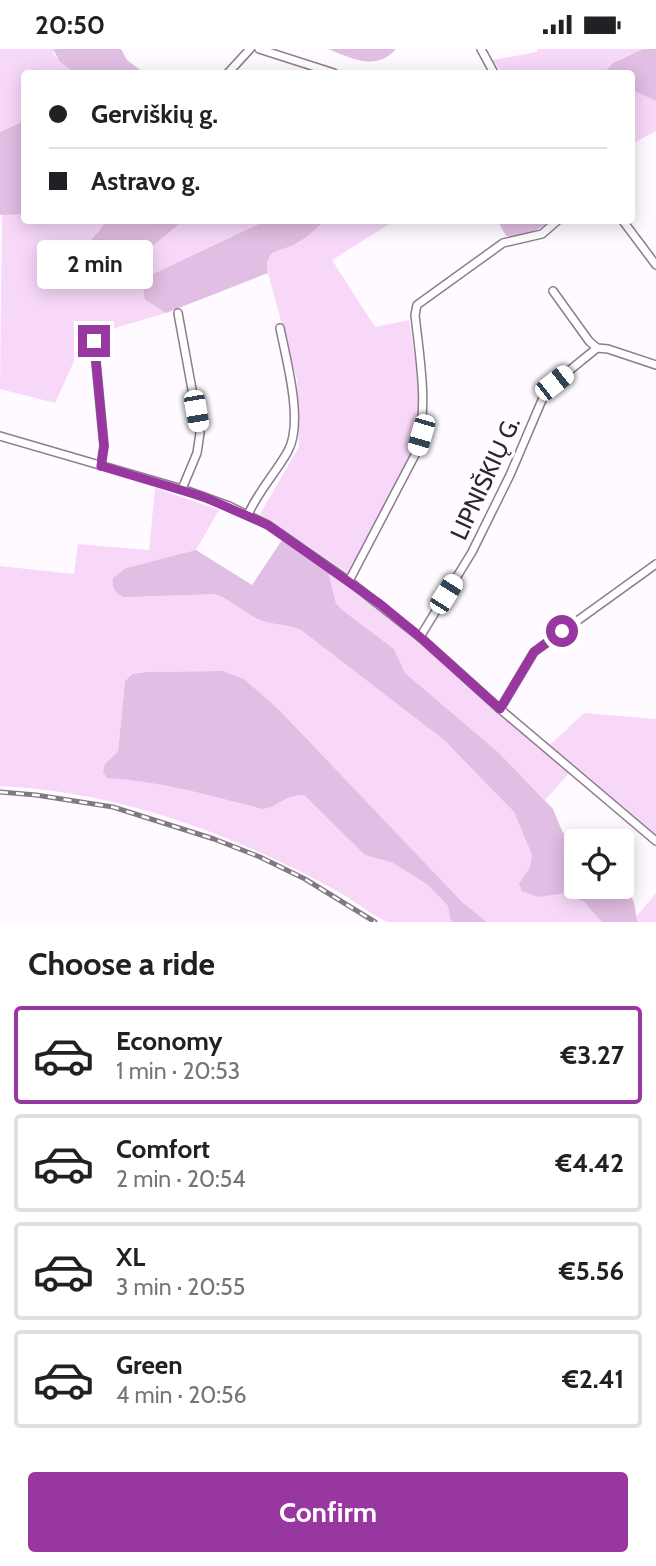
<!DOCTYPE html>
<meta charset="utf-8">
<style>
:root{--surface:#fff;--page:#f2f2f2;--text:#202124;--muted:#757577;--line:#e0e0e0;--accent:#97379f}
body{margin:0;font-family:Cabin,sans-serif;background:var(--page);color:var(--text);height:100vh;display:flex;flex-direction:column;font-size:26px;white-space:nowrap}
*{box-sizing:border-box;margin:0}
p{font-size:23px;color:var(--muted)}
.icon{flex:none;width:38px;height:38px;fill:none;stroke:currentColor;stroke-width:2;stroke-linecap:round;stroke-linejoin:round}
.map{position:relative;height:873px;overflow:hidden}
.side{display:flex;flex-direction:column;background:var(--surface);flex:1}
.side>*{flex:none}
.hud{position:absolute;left:21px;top:21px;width:614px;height:154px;border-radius:7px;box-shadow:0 4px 18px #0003;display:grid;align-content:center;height:154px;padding:0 28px;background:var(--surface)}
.controls{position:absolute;left:564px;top:780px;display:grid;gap:14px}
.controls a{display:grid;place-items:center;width:70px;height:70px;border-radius:7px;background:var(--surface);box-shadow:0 4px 18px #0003;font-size:35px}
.end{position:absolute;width:32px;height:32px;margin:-16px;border:9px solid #97379f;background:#fff;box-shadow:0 0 0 4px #fff}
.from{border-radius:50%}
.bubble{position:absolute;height:49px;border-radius:7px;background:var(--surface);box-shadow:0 4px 18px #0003;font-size:23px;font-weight:800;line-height:49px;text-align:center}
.car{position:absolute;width:21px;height:42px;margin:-21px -10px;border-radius:9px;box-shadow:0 0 5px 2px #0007;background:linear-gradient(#fff 24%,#345 0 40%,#fff 0 76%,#345 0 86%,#fff 0)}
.hud b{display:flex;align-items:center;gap:24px;height:66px;font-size:26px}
.hud b+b{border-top:2px solid var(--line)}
.hud i{width:18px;height:18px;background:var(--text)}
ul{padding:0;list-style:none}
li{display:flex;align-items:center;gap:21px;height:98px;margin:0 14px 10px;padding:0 14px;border:4px solid var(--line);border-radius:7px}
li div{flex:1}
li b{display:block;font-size:26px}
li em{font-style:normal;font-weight:800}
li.current{border-color:var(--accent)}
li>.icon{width:63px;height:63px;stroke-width:1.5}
h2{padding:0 28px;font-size:32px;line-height:84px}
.primary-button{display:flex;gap:14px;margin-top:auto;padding:14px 28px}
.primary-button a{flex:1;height:80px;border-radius:7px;background:var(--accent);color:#fff;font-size:28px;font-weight:800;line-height:80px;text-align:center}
.status{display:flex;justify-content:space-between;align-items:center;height:49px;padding:0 35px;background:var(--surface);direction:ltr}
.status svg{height:19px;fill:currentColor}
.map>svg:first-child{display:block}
.green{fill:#f7d8f9}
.forest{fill:#e1bee3}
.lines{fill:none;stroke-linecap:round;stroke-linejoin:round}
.minor-casing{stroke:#8f7b90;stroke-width:10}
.minor{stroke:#fff;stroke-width:7}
.rail-casing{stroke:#807a80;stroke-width:5}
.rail{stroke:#fefaff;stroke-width:2.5;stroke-dasharray:8;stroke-linecap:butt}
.route{stroke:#97379f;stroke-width:9}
.labels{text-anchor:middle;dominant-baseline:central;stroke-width:7;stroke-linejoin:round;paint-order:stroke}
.street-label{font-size:24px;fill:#2e262e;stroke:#fefaff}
</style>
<div class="status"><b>20:50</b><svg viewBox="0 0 49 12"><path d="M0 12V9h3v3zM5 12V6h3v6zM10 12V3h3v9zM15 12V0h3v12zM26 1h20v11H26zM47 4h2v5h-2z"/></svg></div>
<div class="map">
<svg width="656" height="873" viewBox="0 0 656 873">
<rect width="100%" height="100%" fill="#fefaff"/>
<g class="green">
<path d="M0,0H53L54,6L76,24H24V72L0,83Z"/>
<path d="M537,0H643L613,14L604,24H503L492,11L537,3Z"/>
<path d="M632,41L656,52V82L632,95Z"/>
<path d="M2,165H24V172H106L96,184L143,205L183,172H265L151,226L145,251L166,264L85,288L55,354L0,340Z"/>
<path d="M325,172H394L332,211L375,278L409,271C415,315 428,362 412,405L348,524L260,465L299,398L297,331L268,224V209L278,200L299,194Z"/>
<path d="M155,439L219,461L196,501L126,519L195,544L214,545L223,547L262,571L291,576L301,581L444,691L514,763L532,806L530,818L520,834L538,848C573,840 579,847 602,873H487L462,853L244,630L223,622L146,623L131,625L125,632L118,703L107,728C160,732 211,747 261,760C280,758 281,747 304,746L365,806L393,814L428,836L448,857L450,870L453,873C433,873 409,873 389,873C379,871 350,849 339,843C306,825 272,808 238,794C163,762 81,741 0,737V517L74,525L78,495L149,501Z"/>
<path d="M328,522L415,590L570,723L545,751L499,704L405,624L394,600L341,560L336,554Z"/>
<path d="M584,664L656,670V785L550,696Z"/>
<path d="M656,844V873H639L636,868Z"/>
</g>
<g class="forest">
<path d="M53,0H121L127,11L144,24H76L60,13Z"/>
<path d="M328,0H396C376,23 351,9 328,0Z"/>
<path d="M643,0H656V52L632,41V24H604L613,14Z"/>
<path d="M24,72V165L0,166V83Z"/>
<path d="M106,172H183L143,205L100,225L83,223L78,216V209Z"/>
<path d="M265,172H325C316,179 308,188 299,193C282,204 264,197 268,224L166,264L145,251L143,238L151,226Z"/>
<path d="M498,172H549C538,182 522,189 506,187Z"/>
<path d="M282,491L328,522L336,554L341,560L394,600L405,624L499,704L553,760L562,782L576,799V838C594,838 624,831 633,851C636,858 635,866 638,873H602L584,853L567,844L538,848L522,842L519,835L530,818L532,806L514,763L444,691L301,581C288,575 275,576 263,572C245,565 232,550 214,545L124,548C115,544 112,539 113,529L126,519L196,501L252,536Z"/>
<path d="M223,622L244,630L279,661L462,853L487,873H453L450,870L448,857L428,836L393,814L365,806L304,746C281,747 280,758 262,760C211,747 160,732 107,729L103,723L105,715L118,703L125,632L132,625L146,623Z"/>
</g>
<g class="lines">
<g class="minor-casing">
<g id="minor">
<path d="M259,0L334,24"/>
<path d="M481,0L494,24"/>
<path d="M228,24L250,0"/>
<path d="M623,172L656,216"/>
<path d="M553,242L589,292L597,299L608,300L656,316"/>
<path d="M178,264L200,384L197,404L182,440"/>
<path d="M94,292L104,397L101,417"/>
<path d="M0,387L182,440L229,457L268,476L349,532L420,588L500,660L656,792"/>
<path d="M248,466C258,442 276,424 288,402C304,373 286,310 280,279"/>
<path d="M349,532L416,404C429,358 420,312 415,266L417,256L503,194L542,185L557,172"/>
<path d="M420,588L472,503L510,426L545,344L554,334L597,299"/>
<path d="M500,660L534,603L656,515"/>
</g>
</g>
<use href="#minor" class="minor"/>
<g class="rail-casing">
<path id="rail" d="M0,743L36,746L113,758L214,790L260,808L305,830L375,873"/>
</g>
<use href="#rail" class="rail"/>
</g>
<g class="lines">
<path class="route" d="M94,292L104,397L101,417L204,448L268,476L380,555L420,588L500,660L534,603L562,582"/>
</g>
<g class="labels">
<g class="street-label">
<text transform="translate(485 429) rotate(-65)">LIPNIŠKIŲ G.</text>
</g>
</g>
</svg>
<div class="controls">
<a><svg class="icon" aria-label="locate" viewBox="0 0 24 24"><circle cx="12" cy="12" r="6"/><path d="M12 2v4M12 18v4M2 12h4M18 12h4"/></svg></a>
</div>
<i class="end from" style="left:562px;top:582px"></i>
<i class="end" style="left:94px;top:292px"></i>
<div class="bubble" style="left:37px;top:191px;width:116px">2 min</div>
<i class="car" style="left:554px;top:334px;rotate:52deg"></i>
<i class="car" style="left:196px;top:362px;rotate:170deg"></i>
<i class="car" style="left:421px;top:386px;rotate:196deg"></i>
<i class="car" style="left:446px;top:545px;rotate:32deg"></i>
<div class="hud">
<b><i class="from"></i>Gerviškių g.</b>
<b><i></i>Astravo g.</b>
</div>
</div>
<section class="side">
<h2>Choose a ride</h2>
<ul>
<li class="current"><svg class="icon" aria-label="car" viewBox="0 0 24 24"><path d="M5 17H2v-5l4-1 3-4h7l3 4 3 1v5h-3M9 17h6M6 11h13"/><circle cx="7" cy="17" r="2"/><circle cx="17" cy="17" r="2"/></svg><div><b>Economy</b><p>1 min · 20:53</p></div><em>€3.27</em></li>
<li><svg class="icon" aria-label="car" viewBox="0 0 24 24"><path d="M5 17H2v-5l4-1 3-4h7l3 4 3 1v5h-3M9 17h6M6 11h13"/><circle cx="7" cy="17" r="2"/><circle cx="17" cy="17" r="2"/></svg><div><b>Comfort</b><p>2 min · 20:54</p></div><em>€4.42</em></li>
<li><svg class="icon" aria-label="car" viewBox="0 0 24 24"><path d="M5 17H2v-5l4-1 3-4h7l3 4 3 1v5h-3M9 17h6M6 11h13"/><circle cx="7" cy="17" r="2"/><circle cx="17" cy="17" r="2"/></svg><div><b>XL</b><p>3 min · 20:55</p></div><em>€5.56</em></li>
<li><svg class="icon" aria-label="car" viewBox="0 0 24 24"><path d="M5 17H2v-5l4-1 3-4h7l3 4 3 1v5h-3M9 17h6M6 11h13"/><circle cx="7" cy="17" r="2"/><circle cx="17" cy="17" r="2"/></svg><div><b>Green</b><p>4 min · 20:56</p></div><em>€2.41</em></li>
</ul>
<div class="primary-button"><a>Confirm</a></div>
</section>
